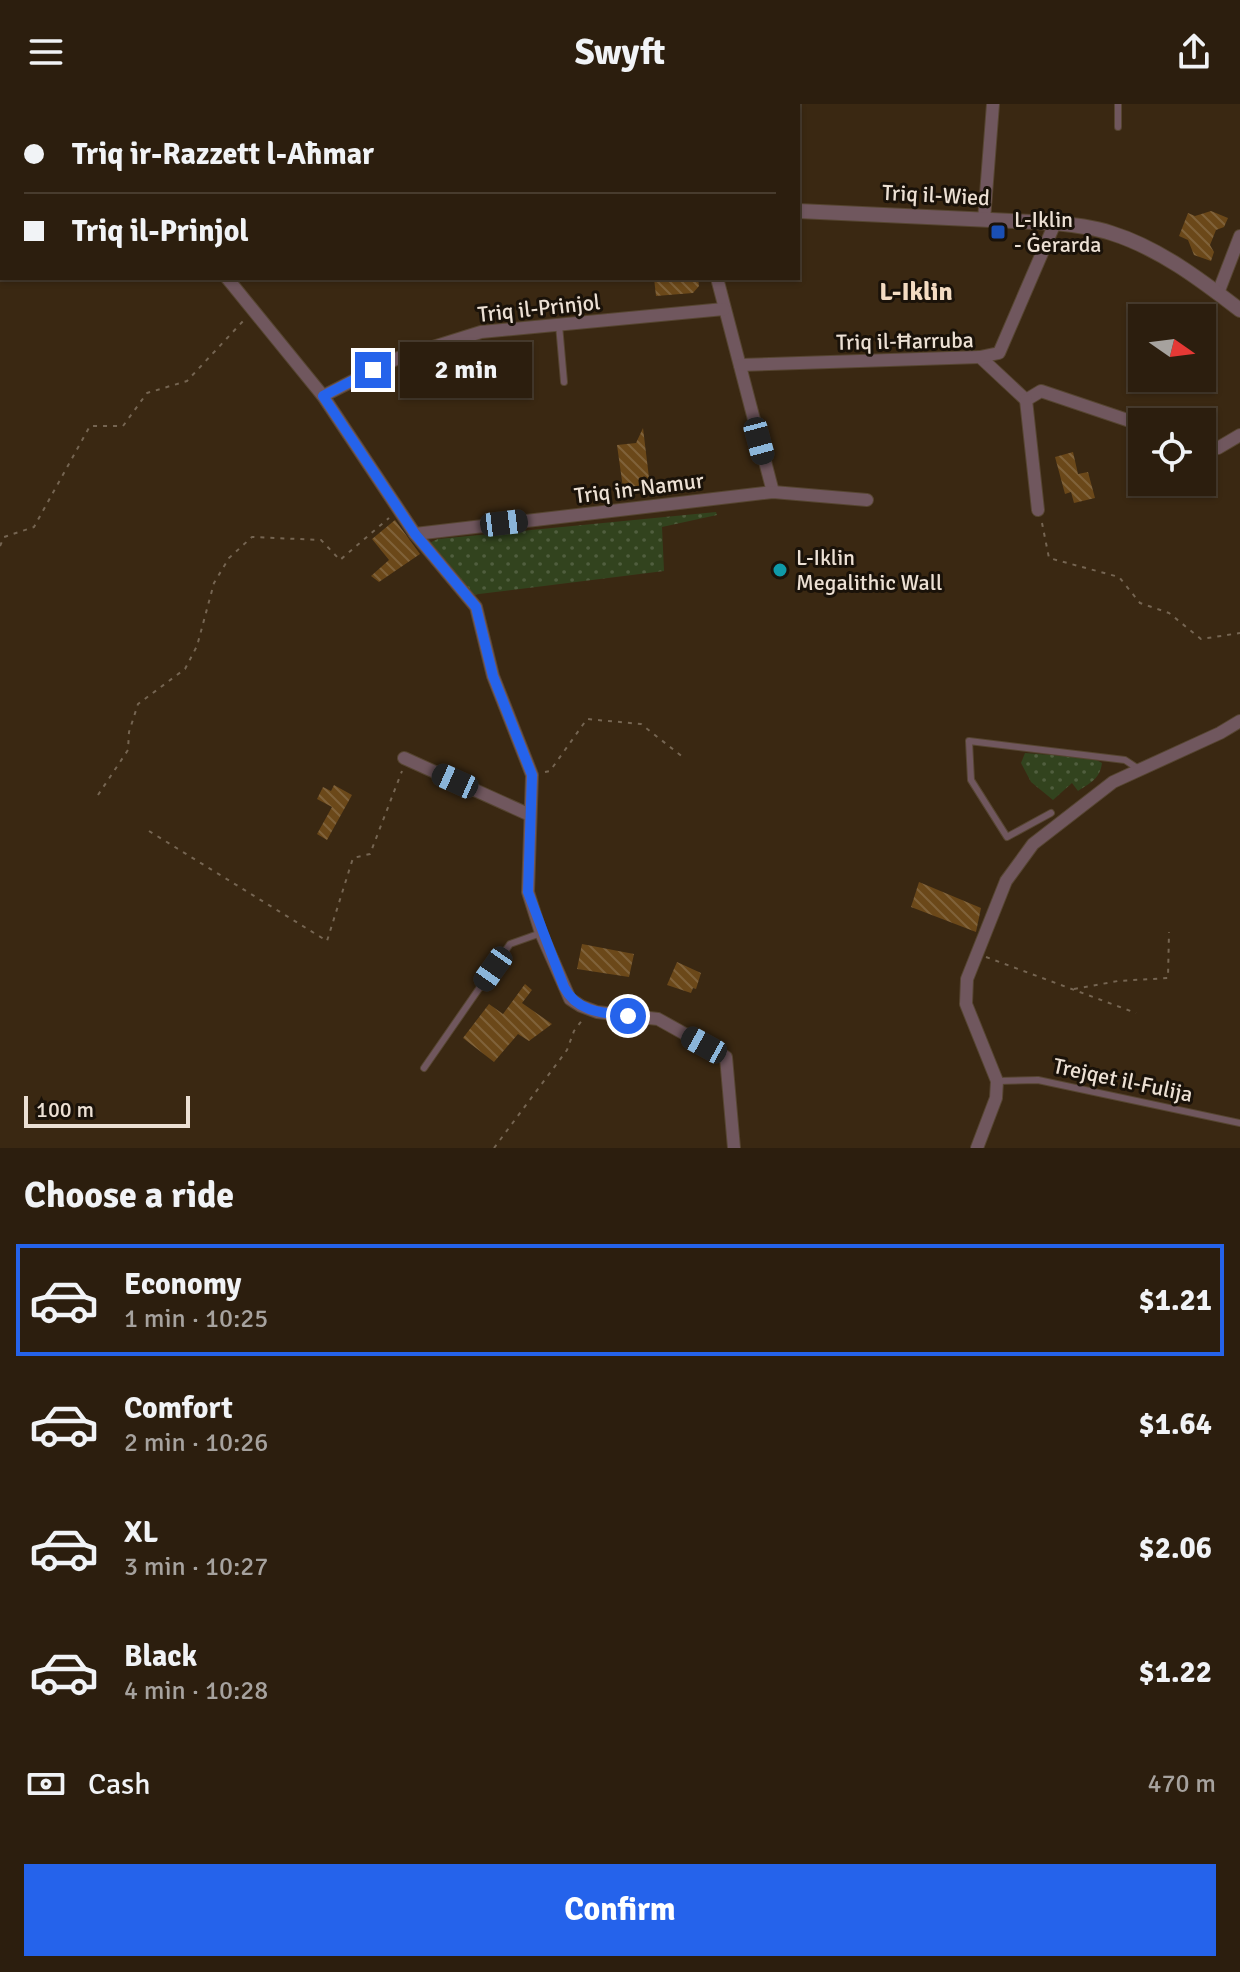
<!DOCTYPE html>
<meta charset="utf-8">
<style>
:root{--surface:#2c1e0e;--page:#342717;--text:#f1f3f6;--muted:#a6a29e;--line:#483c2e;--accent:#2563eb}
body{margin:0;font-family:Signika,sans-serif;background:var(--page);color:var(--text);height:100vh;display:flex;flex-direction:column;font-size:30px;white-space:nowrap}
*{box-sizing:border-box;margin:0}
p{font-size:26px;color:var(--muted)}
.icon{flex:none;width:44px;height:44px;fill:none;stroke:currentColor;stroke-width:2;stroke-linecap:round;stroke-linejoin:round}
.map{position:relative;height:1044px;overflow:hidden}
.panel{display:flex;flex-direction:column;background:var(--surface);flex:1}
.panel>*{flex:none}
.guide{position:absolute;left:0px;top:0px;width:800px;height:176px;box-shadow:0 2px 6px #0004,0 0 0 2px var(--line);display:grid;align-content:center;height:176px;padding:0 24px;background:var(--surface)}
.needle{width:52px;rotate:104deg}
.fabs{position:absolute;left:1128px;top:200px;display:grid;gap:16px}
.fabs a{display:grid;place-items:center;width:88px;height:88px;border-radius:0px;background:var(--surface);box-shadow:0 2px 6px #0004,0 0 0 2px var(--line);font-size:40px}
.scale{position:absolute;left:24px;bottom:20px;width:166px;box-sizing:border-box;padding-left:8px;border:4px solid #ece0d4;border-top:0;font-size:22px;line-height:28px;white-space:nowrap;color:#ece0d4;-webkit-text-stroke:6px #1a1209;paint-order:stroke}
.end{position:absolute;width:36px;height:36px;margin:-18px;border:10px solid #2563eb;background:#fff;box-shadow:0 0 0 4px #fff}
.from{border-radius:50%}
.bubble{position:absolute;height:56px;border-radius:0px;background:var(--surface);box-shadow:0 2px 6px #0004,0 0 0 2px var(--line);font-size:26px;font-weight:700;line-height:56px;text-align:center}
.car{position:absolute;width:24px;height:48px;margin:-24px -12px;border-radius:10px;box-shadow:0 0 6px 2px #0007;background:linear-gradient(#222 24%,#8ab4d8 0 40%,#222 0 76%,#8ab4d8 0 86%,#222 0)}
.guide b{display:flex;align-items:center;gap:28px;height:76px;font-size:30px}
.guide b+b{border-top:2px solid var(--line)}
.guide i{width:20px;height:20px;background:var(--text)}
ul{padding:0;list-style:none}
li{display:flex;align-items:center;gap:24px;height:112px;margin:0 16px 12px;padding:0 8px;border:4px solid transparent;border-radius:0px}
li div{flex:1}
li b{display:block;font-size:30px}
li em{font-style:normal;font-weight:700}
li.selected{border-color:var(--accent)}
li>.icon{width:72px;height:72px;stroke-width:1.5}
h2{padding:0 24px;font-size:36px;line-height:96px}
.pay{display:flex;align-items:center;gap:20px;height:88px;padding:0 24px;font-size:30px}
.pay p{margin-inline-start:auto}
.button{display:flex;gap:16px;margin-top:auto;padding:16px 24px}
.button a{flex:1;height:92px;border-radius:0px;background:var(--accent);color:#fff;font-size:32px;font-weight:700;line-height:92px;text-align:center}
header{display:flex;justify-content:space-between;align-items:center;height:104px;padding:0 24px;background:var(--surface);font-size:36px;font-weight:700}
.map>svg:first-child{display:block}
.grass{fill:url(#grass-dots)}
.building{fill:url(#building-back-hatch)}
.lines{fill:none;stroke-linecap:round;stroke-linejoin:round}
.service-casing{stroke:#564531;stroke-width:8}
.minor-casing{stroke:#564531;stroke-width:14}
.tertiary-casing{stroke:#564531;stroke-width:16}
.path{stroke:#756552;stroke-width:2;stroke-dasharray:4 6;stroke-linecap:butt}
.service{stroke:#70575e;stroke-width:6}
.minor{stroke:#70575e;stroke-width:12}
.tertiary{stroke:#70575e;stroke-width:14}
.route{stroke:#2563eb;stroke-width:10}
.transit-dot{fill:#1a4fb4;stroke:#1a1209;stroke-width:3}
.culture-dot{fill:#0f9aa8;stroke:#1a1209;stroke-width:3}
.labels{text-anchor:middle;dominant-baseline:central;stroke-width:6;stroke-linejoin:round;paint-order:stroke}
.street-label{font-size:22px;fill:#ece0d4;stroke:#1a1209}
.poi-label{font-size:22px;fill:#ece0d4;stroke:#1a1209;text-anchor:start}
.quarter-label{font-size:26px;font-weight:bold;fill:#f4dcc2;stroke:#1a1209}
</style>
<header><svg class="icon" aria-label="menu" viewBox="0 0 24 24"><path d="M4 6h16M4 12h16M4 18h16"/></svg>Swyft<svg class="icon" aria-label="share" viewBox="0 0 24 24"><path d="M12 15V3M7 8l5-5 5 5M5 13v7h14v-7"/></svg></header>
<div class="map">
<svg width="1240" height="1044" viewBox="0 0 1240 1044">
<defs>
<pattern id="grass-dots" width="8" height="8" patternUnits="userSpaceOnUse" patternTransform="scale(2)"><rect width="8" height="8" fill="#32431e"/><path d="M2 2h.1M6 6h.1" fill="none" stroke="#505e3e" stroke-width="1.8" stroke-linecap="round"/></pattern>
<pattern id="building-back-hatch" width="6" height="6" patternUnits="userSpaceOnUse" patternTransform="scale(2)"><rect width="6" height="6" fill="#6b4819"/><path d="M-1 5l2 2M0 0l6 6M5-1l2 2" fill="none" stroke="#80623a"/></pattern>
</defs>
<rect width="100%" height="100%" fill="#3a2812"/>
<g class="grass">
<path d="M716,408L717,411L662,423L664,467L471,491L427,440L438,435Z"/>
<path d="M1025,649L1093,654L1102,659C1100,675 1090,679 1078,687L1072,679L1053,696L1031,678L1021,659Z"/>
</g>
<g class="building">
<path d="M1211,107L1228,114L1224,123L1216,126L1210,141L1214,148L1211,157L1194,151L1188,136L1179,132L1188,109L1195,112Z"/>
<path d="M654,174H698L699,182L693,189L656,192Z"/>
<path d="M643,324L650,382L623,384L617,341L636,339Z"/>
<path d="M1073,348L1078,370L1088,368L1095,394L1074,399L1071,388L1065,390L1055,353Z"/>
<path d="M395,416L420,450L379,478L371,472L389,456L372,435Z"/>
<path d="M334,681L352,691L327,736L317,730L332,703L317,695L323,683L331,687Z"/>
<path d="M919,778L981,804L976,828L911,803Z"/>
<path d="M582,840L634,850L629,873L577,865Z"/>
<path d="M677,858L701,869L696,885L693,884L691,889L667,881Z"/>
<path d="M525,880L532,886L522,899L552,920L529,937L518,930L494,958L463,934L489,900L503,910Z"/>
</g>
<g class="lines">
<g class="service-casing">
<g id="service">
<path d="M1118,0V23"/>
<path d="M559,221L564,278"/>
<path d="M1051,709L1007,733L971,676L969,637L1125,656L1140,666"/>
<path d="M424,964L510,840L541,829"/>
<path d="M997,977L1038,976L1240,1019"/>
</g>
</g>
<g class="minor-casing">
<g id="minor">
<path d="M337,0L338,2"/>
<path d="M984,116L993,0"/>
<path d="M227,174L323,292L415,430L476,503L493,572L532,671L528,788L541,829L570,895L581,902L597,908L658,915L726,953L734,1044"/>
<path d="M717,174L773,388"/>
<path d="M1218,189L1240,132"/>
<path d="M980,253L1026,296L1041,287L1142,321"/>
<path d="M740,261L980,253L999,249L1055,119"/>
<path d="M323,292L398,254L481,228L724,205"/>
<path d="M1026,296L1038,406"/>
<path d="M1202,343L1218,344L1240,331"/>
<path d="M415,430L773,388L867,396"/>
<path d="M404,654L530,711"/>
<path d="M977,1044L996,994L997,977L966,900L967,875L1006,777L1033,740L1113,678L1220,629L1240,617"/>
</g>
</g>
<g class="tertiary-casing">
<g id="tertiary">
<path d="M0,7L2,9"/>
<path d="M0,65L2,64"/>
<path d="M798,107L1055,119C1074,121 1093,123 1111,129C1159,144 1201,176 1240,206"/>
</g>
</g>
<g class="path">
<path d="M1042,419L1049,454L1119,473L1140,499L1169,509L1201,535L1240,529"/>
<path d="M0,442L4,433L34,423L90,322H123L147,289L187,277L245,215"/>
<path d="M545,668L550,667L587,615L641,620L684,654"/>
<path d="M98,691L128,646L129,628L138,600L185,565L197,542L214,479L229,454L252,433L321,436L340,456L389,414"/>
<path d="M149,727L327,837L353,754L370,750L402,667"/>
<path d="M986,853L1136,909"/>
<path d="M1074,885L1118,877L1168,874L1169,828"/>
<path d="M494,1044L567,946L574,927L583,915"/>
</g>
<use href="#service" class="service"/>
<use href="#minor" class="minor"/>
<use href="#tertiary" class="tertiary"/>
</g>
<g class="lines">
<path class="route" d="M373,266L323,292L415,430L476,503L493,572L532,671L528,788L564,883C577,908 602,909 628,912"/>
</g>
<rect class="transit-dot" x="990" y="120" width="16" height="16" rx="4"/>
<circle class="culture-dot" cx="780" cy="466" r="8"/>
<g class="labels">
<g class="street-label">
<text transform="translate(936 91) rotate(3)">Triq il-Wied</text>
<text transform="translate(539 204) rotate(-6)">Triq il-Prinjol</text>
<text transform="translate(905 237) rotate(-1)">Triq il-Ħarruba</text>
<text transform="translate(639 384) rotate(-7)">Triq in-Namur</text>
<text transform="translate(1123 976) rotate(12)">Trejqet il-Fulija</text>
</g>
<g class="poi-label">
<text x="1014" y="115">L-Iklin<tspan x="1014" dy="25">- Ġerarda</tspan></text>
<text x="796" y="453">L-Iklin<tspan x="796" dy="25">Megalithic Wall</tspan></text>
</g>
<g class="quarter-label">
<text x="916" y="188">L-Iklin</text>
</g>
</g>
</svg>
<div class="fabs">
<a><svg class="needle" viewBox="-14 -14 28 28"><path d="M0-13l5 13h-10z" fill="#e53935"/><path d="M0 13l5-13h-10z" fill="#a6a29e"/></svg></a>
<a><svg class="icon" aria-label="locate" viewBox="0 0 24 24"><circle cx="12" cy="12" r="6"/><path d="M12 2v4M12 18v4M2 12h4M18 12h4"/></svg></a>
</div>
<div class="scale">100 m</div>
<i class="end from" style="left:628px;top:912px"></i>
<i class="end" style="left:373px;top:266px"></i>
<div class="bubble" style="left:400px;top:238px;width:132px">2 min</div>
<i class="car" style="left:759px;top:337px;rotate:165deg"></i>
<i class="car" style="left:504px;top:419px;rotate:83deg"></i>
<i class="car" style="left:455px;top:677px;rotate:294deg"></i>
<i class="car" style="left:493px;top:865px;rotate:215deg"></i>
<i class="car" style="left:704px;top:941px;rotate:299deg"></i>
<div class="guide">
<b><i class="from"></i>Triq ir-Razzett l-Aħmar</b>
<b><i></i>Triq il-Prinjol</b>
</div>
</div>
<section class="panel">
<h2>Choose a ride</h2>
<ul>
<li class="selected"><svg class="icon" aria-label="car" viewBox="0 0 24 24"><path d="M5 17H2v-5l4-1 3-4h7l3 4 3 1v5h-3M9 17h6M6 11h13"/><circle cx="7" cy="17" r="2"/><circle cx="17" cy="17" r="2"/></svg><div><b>Economy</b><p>1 min · 10:25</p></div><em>$1.21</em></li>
<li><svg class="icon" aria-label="car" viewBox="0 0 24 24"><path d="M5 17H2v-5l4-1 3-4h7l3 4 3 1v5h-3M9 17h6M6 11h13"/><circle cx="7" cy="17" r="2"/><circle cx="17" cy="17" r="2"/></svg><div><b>Comfort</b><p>2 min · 10:26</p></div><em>$1.64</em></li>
<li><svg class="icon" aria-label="car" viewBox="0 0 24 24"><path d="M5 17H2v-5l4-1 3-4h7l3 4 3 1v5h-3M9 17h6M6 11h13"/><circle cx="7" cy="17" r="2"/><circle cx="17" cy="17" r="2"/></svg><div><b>XL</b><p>3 min · 10:27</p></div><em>$2.06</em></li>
<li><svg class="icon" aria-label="car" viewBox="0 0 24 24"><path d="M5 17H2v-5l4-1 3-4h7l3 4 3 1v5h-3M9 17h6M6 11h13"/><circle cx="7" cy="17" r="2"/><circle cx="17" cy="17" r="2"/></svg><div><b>Black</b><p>4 min · 10:28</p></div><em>$1.22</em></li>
</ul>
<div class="pay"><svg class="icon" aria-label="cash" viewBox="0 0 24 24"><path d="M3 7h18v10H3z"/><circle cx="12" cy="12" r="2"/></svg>Cash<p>470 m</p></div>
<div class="button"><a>Confirm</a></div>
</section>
